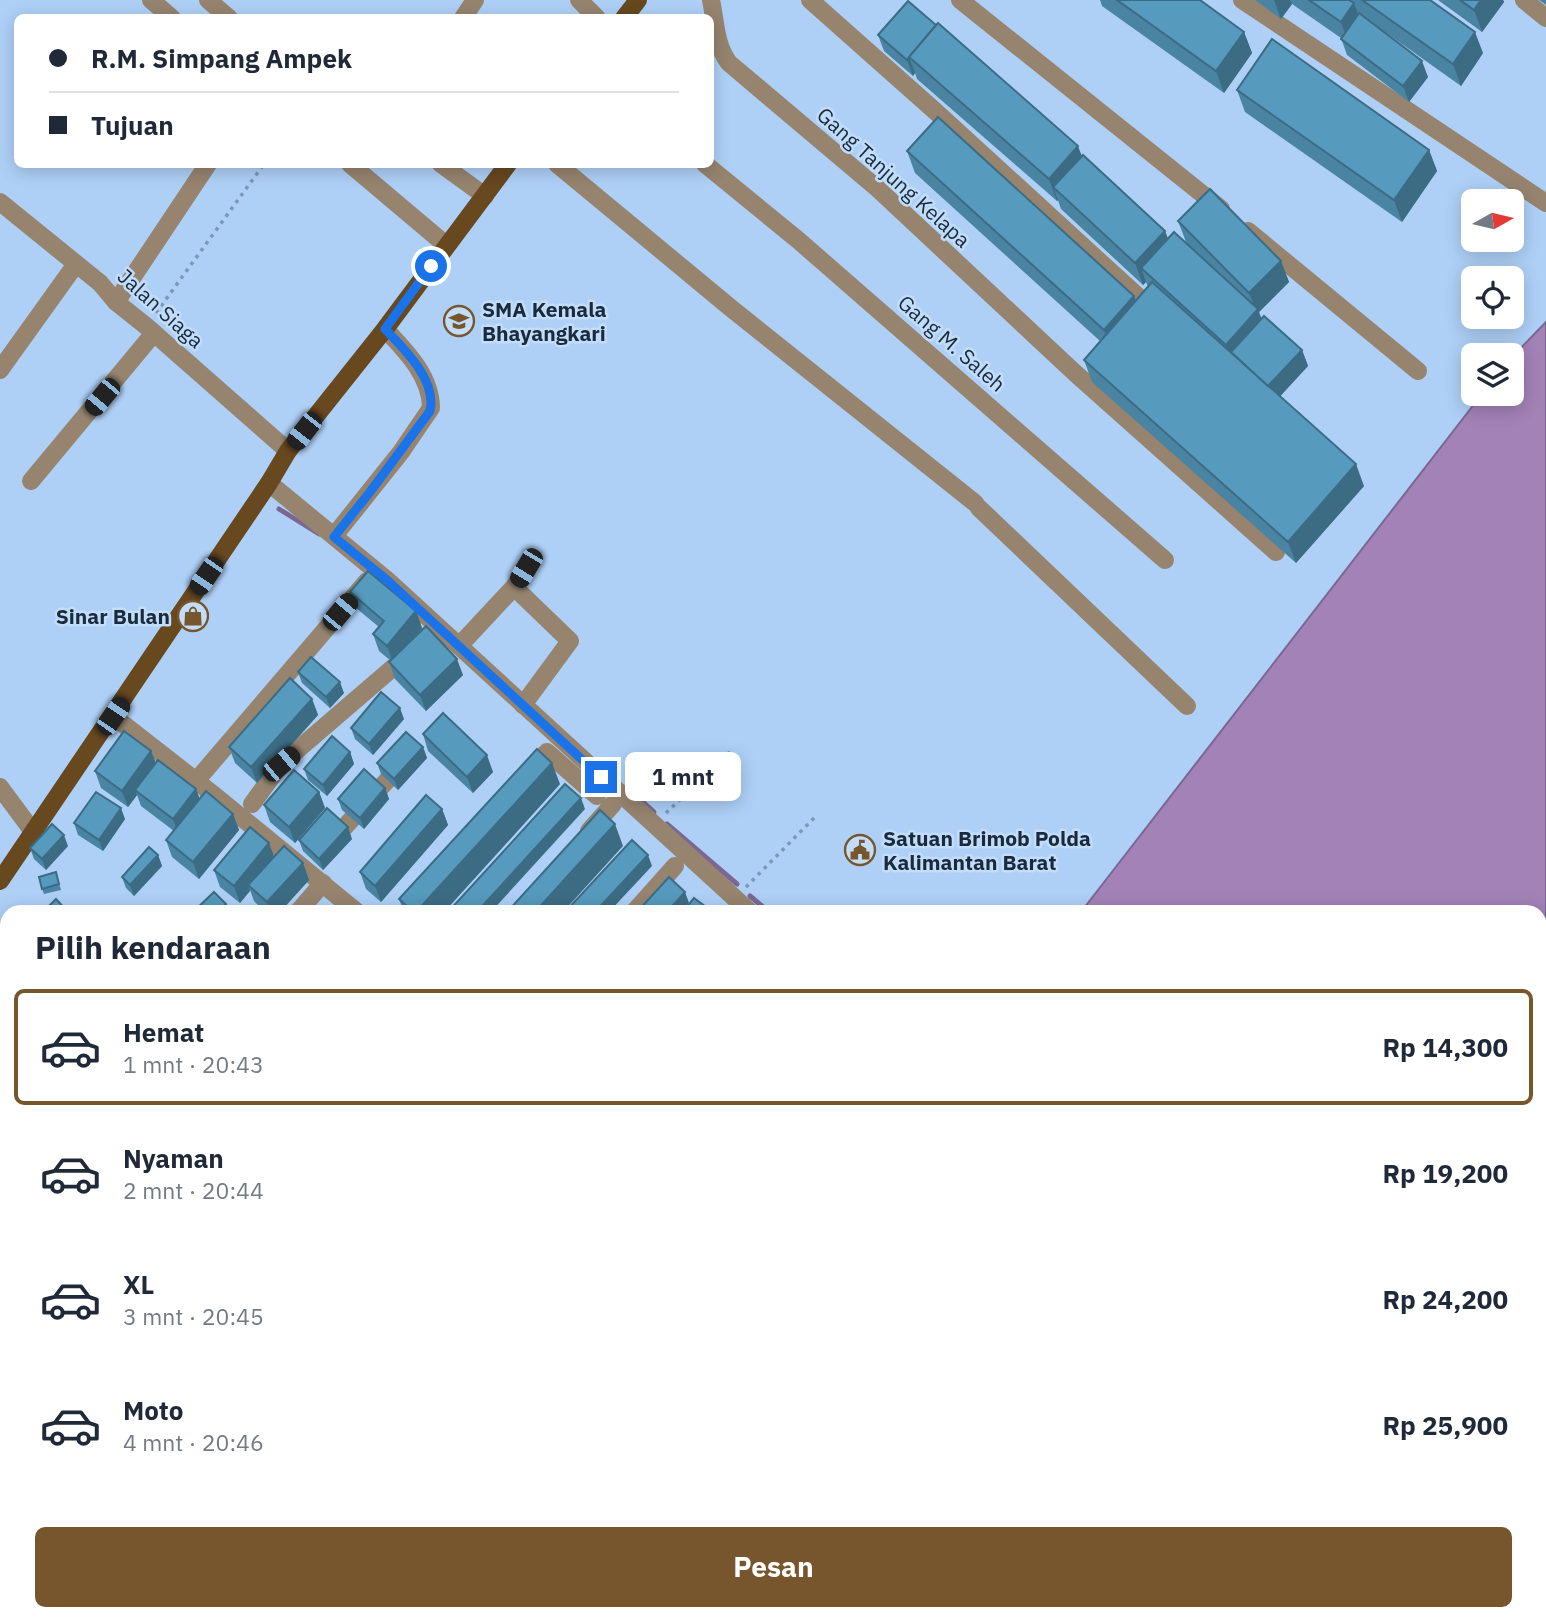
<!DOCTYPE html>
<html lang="id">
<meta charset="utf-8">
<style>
:root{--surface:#fff;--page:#f2f2f3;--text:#1f2937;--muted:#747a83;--line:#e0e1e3;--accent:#77562d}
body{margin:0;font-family:"IBM Plex Sans",sans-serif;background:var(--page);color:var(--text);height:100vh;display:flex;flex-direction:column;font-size:26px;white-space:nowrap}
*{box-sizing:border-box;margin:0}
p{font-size:23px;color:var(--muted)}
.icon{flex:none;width:38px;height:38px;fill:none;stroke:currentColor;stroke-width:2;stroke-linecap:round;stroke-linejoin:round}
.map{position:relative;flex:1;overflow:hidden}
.panel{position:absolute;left:0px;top:905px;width:1547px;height:716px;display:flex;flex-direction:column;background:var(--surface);border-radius:21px 21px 0 0;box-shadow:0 4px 18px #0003}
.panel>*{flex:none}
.top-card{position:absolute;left:14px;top:14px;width:700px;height:154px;border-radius:10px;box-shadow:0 4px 18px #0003;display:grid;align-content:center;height:154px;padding:0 35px;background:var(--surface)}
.needle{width:46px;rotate:82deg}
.controls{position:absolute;left:1461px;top:189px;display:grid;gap:14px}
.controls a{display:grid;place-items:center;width:63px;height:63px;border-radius:10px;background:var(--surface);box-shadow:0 4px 18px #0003;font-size:35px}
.end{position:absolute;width:32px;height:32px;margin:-16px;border:9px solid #1a73e8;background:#fff;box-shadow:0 0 0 4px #fff}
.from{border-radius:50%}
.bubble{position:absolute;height:49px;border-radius:10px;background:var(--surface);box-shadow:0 4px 18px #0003;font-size:23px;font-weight:700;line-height:49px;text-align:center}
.car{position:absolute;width:21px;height:42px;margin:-21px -10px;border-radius:9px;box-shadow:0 0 5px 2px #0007;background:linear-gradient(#222 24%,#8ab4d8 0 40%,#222 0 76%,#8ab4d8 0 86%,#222 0)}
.top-card b{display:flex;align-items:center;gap:24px;height:66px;font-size:26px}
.top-card b+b{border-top:2px solid var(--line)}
.top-card i{width:18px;height:18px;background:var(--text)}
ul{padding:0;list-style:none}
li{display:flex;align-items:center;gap:21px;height:116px;margin:0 14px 10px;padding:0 21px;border:4px solid transparent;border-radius:10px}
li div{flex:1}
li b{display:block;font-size:26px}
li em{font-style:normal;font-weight:700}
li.active{border-color:var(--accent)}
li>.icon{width:63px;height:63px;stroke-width:1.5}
h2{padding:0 35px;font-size:32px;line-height:84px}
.cta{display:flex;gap:14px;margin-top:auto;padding:14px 35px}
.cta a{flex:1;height:80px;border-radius:10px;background:var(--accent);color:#fff;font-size:28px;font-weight:700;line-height:80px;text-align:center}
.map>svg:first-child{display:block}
.water{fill:#a382b7;stroke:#7a6892;stroke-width:2}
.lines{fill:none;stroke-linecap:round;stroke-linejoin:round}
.stream{stroke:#7a6892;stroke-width:5}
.path{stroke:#7c98b8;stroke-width:3.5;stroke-dasharray:3.5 5;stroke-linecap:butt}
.minor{stroke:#96846f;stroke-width:18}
.major{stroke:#67481f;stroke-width:18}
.highway{stroke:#51350d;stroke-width:21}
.wall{fill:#4a84a3}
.shaded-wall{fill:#3c6c84}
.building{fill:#569abd;stroke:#3c6c84;stroke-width:2}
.route{stroke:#1a73e8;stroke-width:9}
.labels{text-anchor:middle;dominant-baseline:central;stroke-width:5;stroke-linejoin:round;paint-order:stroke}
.street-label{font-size:21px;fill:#192a3c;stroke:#c2ddfa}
.poi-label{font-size:21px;font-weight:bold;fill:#192a3c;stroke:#c2ddfa;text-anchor:start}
</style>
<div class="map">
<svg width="1546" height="1619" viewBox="0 0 1546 1619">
<rect width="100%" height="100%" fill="#aed0f7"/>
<g class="water">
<path d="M1546,322V1186L1540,1195V912H1081L1482,394H1512V357Z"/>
<path d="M543,1614H1201L1197,1619H539Z"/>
</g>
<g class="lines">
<g class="stream">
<path d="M279,509L319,534"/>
<path d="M643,802L654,812"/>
<path d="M667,824L737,884"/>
<path d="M750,896L769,912"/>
</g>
<g class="path">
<path d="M156,313L264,164"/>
<path d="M666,813L733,749"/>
<path d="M746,887L816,816"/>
</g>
<g class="minor">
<path d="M151,0L172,18"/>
<path d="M208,0L229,18"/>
<path d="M579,0L597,18"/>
<path d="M711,0C716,23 715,44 729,63L878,189L1075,373L1276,552"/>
<path d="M810,0L935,111L1145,303"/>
<path d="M960,0L1221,209"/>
<path d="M1242,0L1546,203"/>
<path d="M1524,0L1546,18"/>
<path d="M463,18L475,0"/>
<path d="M350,164L446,245"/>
<path d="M441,164L485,196"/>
<path d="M557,164L732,309L975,503"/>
<path d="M705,164L798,240L1165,560"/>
<path d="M0,202L100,283L116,302L146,326L288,451"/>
<path d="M1248,231L1418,371"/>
<path d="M116,302L208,164"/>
<path d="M0,370L76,264"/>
<path d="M31,481L154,333"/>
<path d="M269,483L387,580L750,912"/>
<path d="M979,508L1187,706"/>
<path d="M334,536L401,452L431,408C431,376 405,350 385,329"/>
<path d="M514,587L526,568"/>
<path d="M459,646L514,587L570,641L523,705"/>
<path d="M113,716L214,795L357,912"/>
<path d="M530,771L547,752L597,796"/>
<path d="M196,781L367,581"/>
<path d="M0,787L34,833"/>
<path d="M252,804L281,764L410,653"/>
<path d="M589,831L613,804"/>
<path d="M330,843L392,775"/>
<path d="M298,912L323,883"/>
<path d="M634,912L675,866"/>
<path d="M1540,1264L1546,1268"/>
<path d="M1540,1357L1546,1360"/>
<path d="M0,1523L7,1527"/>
<path d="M155,1619L159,1614"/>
<path d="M1216,1619L1221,1614"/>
</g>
<g class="major">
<path d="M624,18L638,0"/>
<path d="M0,881L269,483L288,451L385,329L508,164"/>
</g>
<g class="highway">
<path d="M0,1085L7,1096"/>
<path d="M0,1112L7,1117"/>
<path d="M738,1614L746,1619"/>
</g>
</g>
<g class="wall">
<path d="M1100,0H1200L1244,32L1252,53L1224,93L1102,6Z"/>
<path d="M1255,0H1430L1483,53L1461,86L1378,27L1428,77L1409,102L1347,55L1341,38L1292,4L1281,19Z"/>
<path d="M1438,0H1503L1504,2L1482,32Z"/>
<path d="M1539,0H1546V5Z"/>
<path d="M878,35L1082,156L1165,231L1168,239L1195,251L1186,242L1178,221L1281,261L1289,282L1259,312L1261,319L1302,350L1308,366L1280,396L1364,486L1296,563L1092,382L1084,360L1100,341L915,173L907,151L1134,296L1136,301L1148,287L1146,282L1143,285L1061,209L1058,200L1057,201L917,79L915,73L913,76L884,51Z"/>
<path d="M1237,90L1429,150L1437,171L1402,222L1245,112Z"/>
<path d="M350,592L416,611L422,628L413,639L463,675L426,711L395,679L389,662L391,661L379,651L373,634L379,627L356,608Z"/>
<path d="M298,672L344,693L330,708L302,683Z"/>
<path d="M312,699L318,715L257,783L235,763L229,747Z"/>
<path d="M404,719L373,755L355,739L351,728Z"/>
<path d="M423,734L493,772L473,793L428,751Z"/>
<path d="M423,747L427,758L398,790L381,774L377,763Z"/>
<path d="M151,751L156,763L196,789L200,799L233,814L239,830L199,879L172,857L166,840L174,831L141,806L137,795L128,807L101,788L95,771Z"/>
<path d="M350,752L354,764L327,796L308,780L304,769Z"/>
<path d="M560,784L444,912H404L399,899Z"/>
<path d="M385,788L389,799L364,829L342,810L338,799Z"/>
<path d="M319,792L325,808L295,843L270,822L264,805Z"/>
<path d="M442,809L448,825L381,902L366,889L360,872Z"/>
<path d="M125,819L103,851L78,835L74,823Z"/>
<path d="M352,839L323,870L303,851L299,840Z"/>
<path d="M68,846L46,870L34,859L30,848Z"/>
<path d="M158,855L162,866L134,896L126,888L122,877Z"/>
<path d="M274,857L303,863L309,880L280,912H265L254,901L250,890L240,903L220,887L214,870Z"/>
<path d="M56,872L61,890L44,894L42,889Z"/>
<path d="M7,946V975L6,974L0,958Z"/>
<path d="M1546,1292V1323L1541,1320L1540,1317V1303Z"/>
<path d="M7,1333V1362L5,1361L0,1346V1343Z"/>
<path d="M7,1477V1517L0,1511V1488Z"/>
<path d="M1540,1488L1546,1492V1591L1543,1596L1540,1594Z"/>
<path d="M89,1614H130L126,1619H85Z"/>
<path d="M1267,1614H1300L1299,1619H1277L1268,1617Z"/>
<path d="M1333,1614H1371L1373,1619H1336Z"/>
<path d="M1441,1614H1474L1471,1619H1450Z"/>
</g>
<g class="shaded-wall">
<path d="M1274,0H1290L1292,4L1281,19Z"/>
<path d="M1481,0H1503L1504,2L1482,32L1474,10Z"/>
<path d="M1354,3L1362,25L1349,44L1341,22Z"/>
<path d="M936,25L909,57L915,73L913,76L907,60Z"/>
<path d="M1244,32L1252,53L1224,93L1216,71Z"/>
<path d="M1475,32L1483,53L1461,86L1453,64Z"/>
<path d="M1422,61L1428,77L1409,102L1403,86Z"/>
<path d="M1078,146L1086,167L1053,187L1058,200L1057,201L1049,179Z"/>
<path d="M1429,150L1437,171L1402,222L1394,200Z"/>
<path d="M1165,231L1173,252L1141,268L1146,282L1143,285L1135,263Z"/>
<path d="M1281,261L1289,282L1259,312L1266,331L1233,366L1226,345L1256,311L1249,293Z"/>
<path d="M1134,296L1142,318L1112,352L1104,330Z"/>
<path d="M1302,350L1308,366L1274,403L1268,387Z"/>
<path d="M1356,464L1364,486L1296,563L1288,542Z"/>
<path d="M416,611L422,628L393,663L387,646Z"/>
<path d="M457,659L463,675L426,711L420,695Z"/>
<path d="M340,682L344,693L330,708L326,697Z"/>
<path d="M312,699L318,715L257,783L251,767Z"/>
<path d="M400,708L404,719L373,755L369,744Z"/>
<path d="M423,747L427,758L398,790L394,779Z"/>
<path d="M151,751L157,767L135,790L137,795L128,807L122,791Z"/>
<path d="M350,752L354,764L327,796L323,785Z"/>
<path d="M487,755L493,772L473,793L467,777Z"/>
<path d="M552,763L560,784L444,912H416Z"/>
<path d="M385,788L389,799L364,829L360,818Z"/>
<path d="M196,789L202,805L179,836L173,819Z"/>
<path d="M319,792L325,808L295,843L289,827Z"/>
<path d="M581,798L585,809L491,912H477Z"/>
<path d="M121,808L125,819L103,851L99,840Z"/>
<path d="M442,809L448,825L381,902L375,886Z"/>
<path d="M233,814L239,830L199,879L193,862Z"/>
<path d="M615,824L623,846L563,912H535Z"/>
<path d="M348,827L352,839L323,870L319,859Z"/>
<path d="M64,835L68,846L46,870L42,859Z"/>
<path d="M269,843L275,859L248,885L250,891L240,903L234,886Z"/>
<path d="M158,855L162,866L134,896L130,885Z"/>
<path d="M648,855L652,866L609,912H595Z"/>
<path d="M303,863L309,880L280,912H270L267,902Z"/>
<path d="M685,892L689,903L681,912H667Z"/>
<path d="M226,904L229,912H218Z"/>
<path d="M1,1146L3,1151L0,1156V1147Z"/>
<path d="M7,1192V1201L0,1211V1203Z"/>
<path d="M7,1305V1330L0,1341V1315Z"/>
<path d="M1546,1376V1394L1542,1401L1540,1397V1386Z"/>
<path d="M7,1397V1431L0,1441V1408Z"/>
<path d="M1546,1573V1591L1543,1596L1540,1587V1583Z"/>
<path d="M40,1614H57L53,1619H36Z"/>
<path d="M118,1614H130L126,1619H117L116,1616Z"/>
<path d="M1295,1614H1300L1299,1619H1297Z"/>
<path d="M1369,1614H1371L1373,1619H1365Z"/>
<path d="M1461,1614H1474L1471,1619H1463Z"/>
<path d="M1515,1614H1516L1518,1619H1512Z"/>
</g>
<g class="building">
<path d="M1117,0H1200L1244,32L1216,71Z"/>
<path d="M1309,0H1349L1354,3L1341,22Z"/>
<path d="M1362,0H1430L1475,32L1453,64Z"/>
<path d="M1460,0H1481L1474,10Z"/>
<path d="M908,1L936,25L907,60L878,35Z"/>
<path d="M1359,13L1422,61L1403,86L1341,39Z"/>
<path d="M938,23L1078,146L1049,179L909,57Z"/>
<path d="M1272,39L1429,150L1394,200L1237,90Z"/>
<path d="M938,117L1134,296L1104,330L907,151Z"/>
<path d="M1083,155L1165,231L1135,263L1053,187Z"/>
<path d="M1210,189L1281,261L1249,293L1178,221Z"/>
<path d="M1174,232L1258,309L1226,345L1141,268Z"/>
<path d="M1152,282L1356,464L1288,542L1084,360Z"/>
<path d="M1264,316L1302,350L1268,386L1231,352Z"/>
<path d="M368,571L416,611L387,646L373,634L384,621L350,592Z"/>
<path d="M426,626L457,659L420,695L389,662Z"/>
<path d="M311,657L340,682L326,697L298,672Z"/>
<path d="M290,678L312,699L251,767L229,747Z"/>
<path d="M381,692L400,708L369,744L351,728Z"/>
<path d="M443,713L487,755L467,777L423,734Z"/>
<path d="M124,731L151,751L122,791L95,771Z"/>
<path d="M406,732L423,747L394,779L377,763Z"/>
<path d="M332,736L350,752L323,785L304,769Z"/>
<path d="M537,749L552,763L416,912H413L399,899Z"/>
<path d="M158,760L196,789L173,819L135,790Z"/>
<path d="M364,769L385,788L360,818L338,799Z"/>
<path d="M294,770L319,792L289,827L264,805Z"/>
<path d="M565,784L581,798L477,912H448Z"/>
<path d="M206,791L233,814L193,862L166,840Z"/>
<path d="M96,792L121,808L99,840L74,823Z"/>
<path d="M426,795L442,809L375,886L360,872Z"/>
<path d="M327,808L348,827L319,859L299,840Z"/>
<path d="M600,810L615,824L535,912H507Z"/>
<path d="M52,824L64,835L42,859L30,848Z"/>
<path d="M250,827L269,843L234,886L214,870Z"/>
<path d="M632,840L648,855L595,912H565Z"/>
<path d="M284,846L303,863L267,902L248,885Z"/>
<path d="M149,847L158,855L130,885L122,877Z"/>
<path d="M56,872L59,884L42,889L39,877Z"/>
<path d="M669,877L685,892L667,912H637Z"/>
<path d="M214,892L226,904L218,912H193Z"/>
<path d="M694,898L706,907L702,912H683Z"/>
<path d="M56,899L68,912H43Z"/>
<path d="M325,907L331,912H321Z"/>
<path d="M7,946V962L0,958Z"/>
<path d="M0,1187L7,1192L0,1203Z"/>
<path d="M7,1241V1305L0,1315V1252Z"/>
<path d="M1546,1292V1314L1540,1311V1303Z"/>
<path d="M7,1333V1349L0,1345Z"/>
<path d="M1540,1365L1546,1368V1376L1540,1386Z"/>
<path d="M0,1373L7,1378V1397L0,1408Z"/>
<path d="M7,1477V1504L0,1500V1488Z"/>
<path d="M1540,1488L1546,1492V1551L1540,1547Z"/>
<path d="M1540,1559L1546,1563V1573L1540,1583Z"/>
<path d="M9,1614H40L36,1619H6Z"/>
<path d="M89,1614H102L108,1617L106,1619H85Z"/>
<path d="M1322,1614L1332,1619H1319Z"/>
<path d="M1340,1614H1369L1365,1619H1348Z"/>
<path d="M1488,1614H1515L1512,1619H1485Z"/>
</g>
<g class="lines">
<path class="route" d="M431,266L385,329C404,349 437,380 430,411L370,492L334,537L387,580L601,777"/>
</g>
<defs>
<g id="school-ring" transform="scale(1.575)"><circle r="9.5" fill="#c2ddfa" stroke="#77562d" stroke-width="1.5"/><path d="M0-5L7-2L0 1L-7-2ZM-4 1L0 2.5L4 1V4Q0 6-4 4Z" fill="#77562d"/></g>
<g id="shop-ring" transform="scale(1.575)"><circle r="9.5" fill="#c2ddfa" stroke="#77562d" stroke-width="1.5"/><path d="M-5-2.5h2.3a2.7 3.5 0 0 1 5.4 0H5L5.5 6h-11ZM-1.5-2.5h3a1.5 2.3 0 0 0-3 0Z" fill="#77562d"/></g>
<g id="civic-ring" transform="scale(1.575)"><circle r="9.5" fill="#c2ddfa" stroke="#77562d" stroke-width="1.5"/><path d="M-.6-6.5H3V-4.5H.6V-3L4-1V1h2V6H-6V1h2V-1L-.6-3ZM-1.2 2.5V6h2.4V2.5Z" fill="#77562d"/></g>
</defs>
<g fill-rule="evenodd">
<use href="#school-ring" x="459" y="321"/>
<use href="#shop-ring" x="193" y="616"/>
<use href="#civic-ring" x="860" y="850"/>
</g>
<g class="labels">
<g class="street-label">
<text transform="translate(894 177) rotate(42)">Gang Tanjung Kelapa</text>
<text transform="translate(161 308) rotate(42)">Jalan Siaga</text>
<text transform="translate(952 343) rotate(41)">Gang M. Saleh</text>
</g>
<g class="poi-label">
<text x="482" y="309">SMA Kemala<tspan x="482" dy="24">Bhayangkari</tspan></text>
<text x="170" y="616" text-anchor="end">Sinar Bulan</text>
<text x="883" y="838">Satuan Brimob Polda<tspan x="883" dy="24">Kalimantan Barat</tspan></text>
</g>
</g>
</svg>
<div class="controls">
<a><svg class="needle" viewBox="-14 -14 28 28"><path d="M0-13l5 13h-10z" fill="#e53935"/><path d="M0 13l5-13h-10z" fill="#747a83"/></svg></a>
<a><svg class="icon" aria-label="locate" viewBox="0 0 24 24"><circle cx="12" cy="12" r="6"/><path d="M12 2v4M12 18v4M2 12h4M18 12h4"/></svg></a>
<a><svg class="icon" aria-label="layers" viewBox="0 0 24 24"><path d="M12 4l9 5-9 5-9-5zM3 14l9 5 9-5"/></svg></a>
</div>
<i class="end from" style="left:431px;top:266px"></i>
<i class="end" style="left:601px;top:777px"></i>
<div class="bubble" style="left:625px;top:752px;width:116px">1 mnt</div>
<i class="car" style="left:102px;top:397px;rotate:220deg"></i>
<i class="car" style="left:304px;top:431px;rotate:218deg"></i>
<i class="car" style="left:526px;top:568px;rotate:211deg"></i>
<i class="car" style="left:206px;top:576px;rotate:214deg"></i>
<i class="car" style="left:340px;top:612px;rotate:40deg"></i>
<i class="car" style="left:113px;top:716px;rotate:34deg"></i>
<i class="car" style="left:281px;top:764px;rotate:50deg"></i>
<div class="top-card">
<b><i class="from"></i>R.M. Simpang Ampek</b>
<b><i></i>Tujuan</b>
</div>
<section class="panel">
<h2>Pilih kendaraan</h2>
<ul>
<li class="active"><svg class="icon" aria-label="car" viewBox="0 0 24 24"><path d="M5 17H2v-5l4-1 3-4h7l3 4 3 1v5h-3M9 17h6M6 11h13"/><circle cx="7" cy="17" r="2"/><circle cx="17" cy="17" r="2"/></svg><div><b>Hemat</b><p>1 mnt · 20:43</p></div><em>Rp 14,300</em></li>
<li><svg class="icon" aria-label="car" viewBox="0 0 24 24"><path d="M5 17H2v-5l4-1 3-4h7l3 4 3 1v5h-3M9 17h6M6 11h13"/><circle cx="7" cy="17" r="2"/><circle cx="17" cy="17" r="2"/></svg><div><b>Nyaman</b><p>2 mnt · 20:44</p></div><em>Rp 19,200</em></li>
<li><svg class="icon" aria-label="car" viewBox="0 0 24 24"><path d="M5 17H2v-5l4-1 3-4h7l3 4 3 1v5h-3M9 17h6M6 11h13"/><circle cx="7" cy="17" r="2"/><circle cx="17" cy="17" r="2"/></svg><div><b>XL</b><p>3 mnt · 20:45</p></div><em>Rp 24,200</em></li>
<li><svg class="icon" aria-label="car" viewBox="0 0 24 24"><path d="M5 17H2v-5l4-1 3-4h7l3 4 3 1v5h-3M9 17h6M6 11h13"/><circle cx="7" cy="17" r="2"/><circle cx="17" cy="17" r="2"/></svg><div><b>Moto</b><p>4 mnt · 20:46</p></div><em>Rp 25,900</em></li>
</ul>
<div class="cta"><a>Pesan</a></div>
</section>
</div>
